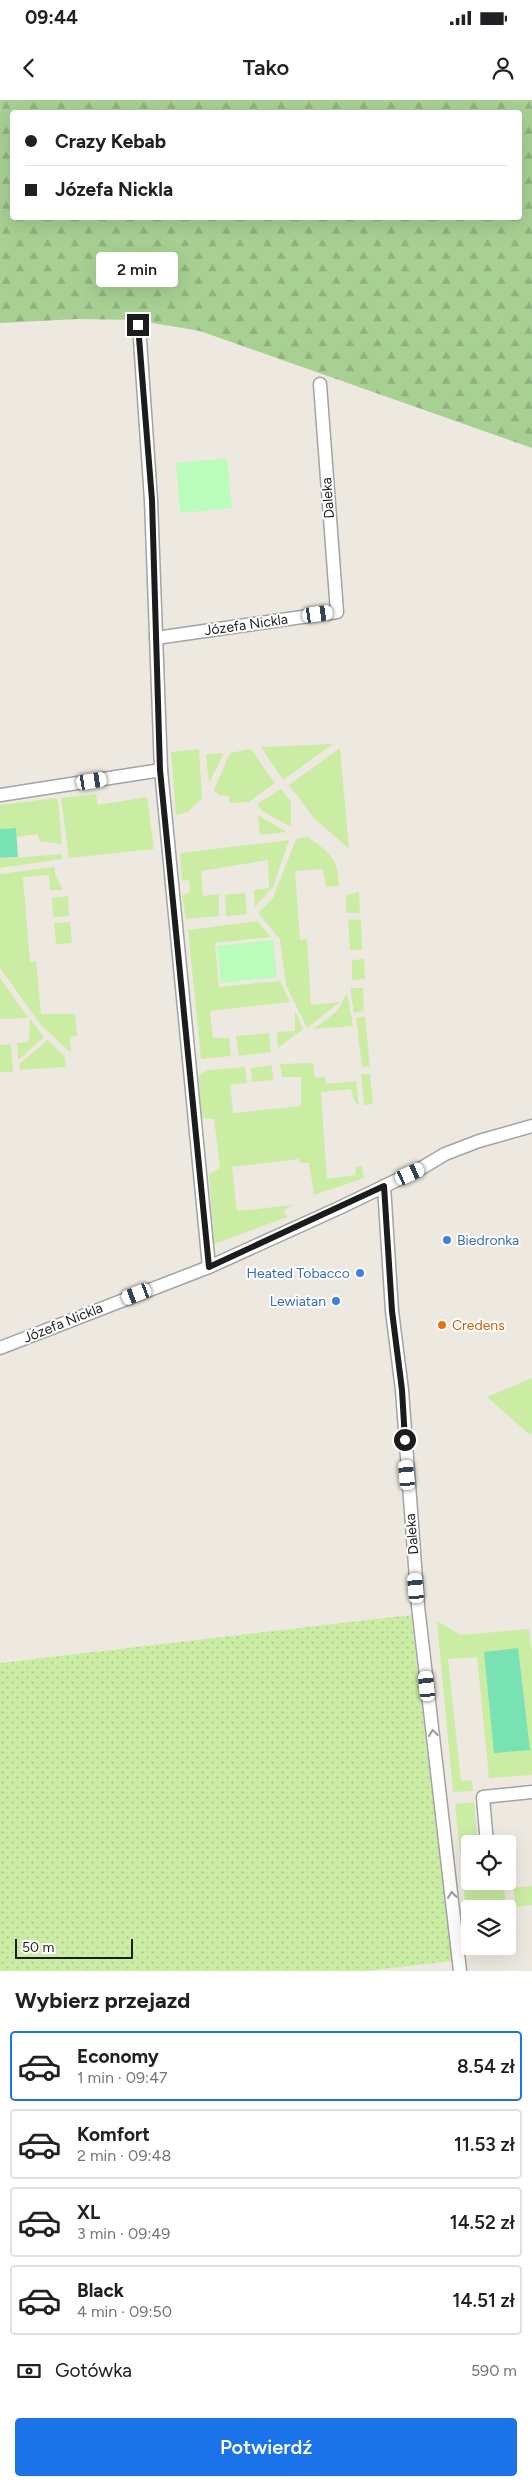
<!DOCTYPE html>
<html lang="pl">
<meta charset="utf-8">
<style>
:root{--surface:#fff;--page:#f2f2f2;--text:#202124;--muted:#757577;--line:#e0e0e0;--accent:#1a73e8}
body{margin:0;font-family:Figtree,sans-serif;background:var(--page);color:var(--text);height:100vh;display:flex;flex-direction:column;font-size:19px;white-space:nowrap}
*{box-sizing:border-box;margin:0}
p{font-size:16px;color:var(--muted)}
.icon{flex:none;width:28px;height:28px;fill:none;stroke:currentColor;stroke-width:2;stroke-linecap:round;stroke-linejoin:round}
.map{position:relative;height:1871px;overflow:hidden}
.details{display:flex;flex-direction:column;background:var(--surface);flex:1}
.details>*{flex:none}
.banner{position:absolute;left:10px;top:10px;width:512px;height:110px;border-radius:5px;box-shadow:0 5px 20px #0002;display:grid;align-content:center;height:110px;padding:0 15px;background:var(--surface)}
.fabs{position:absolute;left:461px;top:1735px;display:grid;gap:10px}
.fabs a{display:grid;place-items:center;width:55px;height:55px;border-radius:5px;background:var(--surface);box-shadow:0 5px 20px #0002;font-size:25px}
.scale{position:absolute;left:15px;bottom:12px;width:118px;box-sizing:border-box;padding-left:5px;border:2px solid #1c1c1c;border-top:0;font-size:14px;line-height:18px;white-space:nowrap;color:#1c1c1c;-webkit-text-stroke:4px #fff;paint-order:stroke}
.end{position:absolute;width:22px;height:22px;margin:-11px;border:6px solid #1c1c1c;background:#fff;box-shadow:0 0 0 2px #fff}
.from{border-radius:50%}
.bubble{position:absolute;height:35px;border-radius:5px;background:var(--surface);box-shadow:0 5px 20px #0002;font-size:16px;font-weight:600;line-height:35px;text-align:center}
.car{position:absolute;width:15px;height:30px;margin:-15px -8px;border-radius:6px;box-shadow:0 0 4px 1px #0007;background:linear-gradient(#fff 24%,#345 0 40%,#fff 0 76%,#345 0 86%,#fff 0)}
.banner b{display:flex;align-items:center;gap:18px;height:48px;font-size:19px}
.banner b+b{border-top:1px solid var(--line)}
.banner i{width:12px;height:12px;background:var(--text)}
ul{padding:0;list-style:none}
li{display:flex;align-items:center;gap:15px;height:70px;margin:0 10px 8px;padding:0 5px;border:2px solid var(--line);border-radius:5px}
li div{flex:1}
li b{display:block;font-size:19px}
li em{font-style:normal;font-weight:600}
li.selected{border-color:var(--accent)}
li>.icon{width:45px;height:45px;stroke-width:1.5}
h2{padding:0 15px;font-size:22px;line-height:60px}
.pay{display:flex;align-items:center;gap:12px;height:55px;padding:0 15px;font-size:19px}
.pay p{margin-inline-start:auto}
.button{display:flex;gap:10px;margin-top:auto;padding:10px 15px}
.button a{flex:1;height:58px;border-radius:5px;background:var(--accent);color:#fff;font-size:20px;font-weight:600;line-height:58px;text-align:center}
.status{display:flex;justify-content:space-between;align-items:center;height:35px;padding:0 25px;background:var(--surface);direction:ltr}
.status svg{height:14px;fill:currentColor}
header{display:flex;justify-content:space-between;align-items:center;height:65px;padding:0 15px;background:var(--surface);font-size:22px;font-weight:600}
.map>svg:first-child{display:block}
.grass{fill:#cbeca3}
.forest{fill:url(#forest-firs);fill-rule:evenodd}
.park{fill:#b9fcbb}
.garden{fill:url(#garden-dots)}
.pitch{fill:#79e2b4}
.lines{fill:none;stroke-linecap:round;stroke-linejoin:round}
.street-casing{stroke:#a3a3a3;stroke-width:15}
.street{stroke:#fff;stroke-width:12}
.oneway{stroke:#999}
.route{stroke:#1c1c1c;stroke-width:6}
.shop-dot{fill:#3f7fe0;stroke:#fff;stroke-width:2}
.food-dot{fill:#e8710a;stroke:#fff;stroke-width:2}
.labels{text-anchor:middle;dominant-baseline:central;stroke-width:4;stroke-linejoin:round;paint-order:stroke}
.street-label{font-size:14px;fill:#1c1c1c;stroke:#fff}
.shop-label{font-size:14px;fill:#366cbe;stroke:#fff;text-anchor:end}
.food-label{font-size:14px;fill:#c56008;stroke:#fff;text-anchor:start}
</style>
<div class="status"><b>09:44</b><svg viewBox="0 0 49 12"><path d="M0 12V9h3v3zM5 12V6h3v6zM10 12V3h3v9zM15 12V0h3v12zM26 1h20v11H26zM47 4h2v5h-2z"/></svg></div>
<header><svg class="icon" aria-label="back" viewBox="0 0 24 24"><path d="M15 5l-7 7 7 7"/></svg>Tako<svg class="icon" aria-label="person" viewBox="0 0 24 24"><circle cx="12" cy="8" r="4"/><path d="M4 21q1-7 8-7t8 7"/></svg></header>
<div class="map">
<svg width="532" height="1871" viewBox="0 0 532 1871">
<defs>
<pattern id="forest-firs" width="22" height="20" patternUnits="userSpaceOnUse" patternTransform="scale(1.25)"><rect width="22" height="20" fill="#a8d093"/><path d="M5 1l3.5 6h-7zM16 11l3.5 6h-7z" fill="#90b27e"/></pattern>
<pattern id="garden-dots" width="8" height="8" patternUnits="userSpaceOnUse" patternTransform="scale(1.25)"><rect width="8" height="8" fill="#cbeca3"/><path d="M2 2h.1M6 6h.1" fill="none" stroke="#aeca8c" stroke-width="1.8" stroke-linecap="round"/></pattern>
</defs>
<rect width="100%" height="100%" fill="#eee9e0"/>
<g class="grass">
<path d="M333,644L283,680L261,647Z"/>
<path d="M340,648L349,749L314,718L289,685Z"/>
<path d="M199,649L202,698L188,712L176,715L171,652Z"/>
<path d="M251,649L275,683L249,702L229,703V696L219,695L214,690L230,653Z"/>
<path d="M224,653L209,683L206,654Z"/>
<path d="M281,689L291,702V727L262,711L257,704Z"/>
<path d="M96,694L98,705L147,697L154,749L69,758L61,698Z"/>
<path d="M55,698L58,700L62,744L40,741L37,734L17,737L16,728L0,729V705Z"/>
<path d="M258,715L287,732L260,735Z"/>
<path d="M307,737C329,752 338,757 339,786L326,787L323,769L295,771L300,840L307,839L311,905L340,902L307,928L286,885L280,839L258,813L273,798L296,739Z"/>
<path d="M289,740L273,787L255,807L254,790L269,788L268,760L201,771L203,796L219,794V816L186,819L182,795L190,792L189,780L182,781L180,753Z"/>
<path d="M62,754V759L0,768V759Z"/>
<path d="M54,767L56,776L63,790H50L49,775L23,777L30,862L36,861L41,914H75L77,936L70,937L71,953L41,925L0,868V774Z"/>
<path d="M359,792L360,813H346V795Z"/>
<path d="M245,793L247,814L226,816L225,795Z"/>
<path d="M68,796L69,816L53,817L52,798Z"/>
<path d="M361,819L362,850H350L348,820Z"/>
<path d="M257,821L271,837L215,843L219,887L280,881L290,902L210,911L213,938H229L231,956L201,959L188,830Z"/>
<path d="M70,822L72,843L56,844L54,823Z"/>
<path d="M364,859L365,879L352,880V860Z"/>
<path d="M0,878L28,918L0,919Z"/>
<path d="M350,888H363L364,911L354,913Z"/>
<path d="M347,893L353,926L314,929L337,911Z"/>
<path d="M295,911L303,929L278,948L277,932L295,931Z"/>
<path d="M365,916L370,967L362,966L356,918Z"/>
<path d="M30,919L44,937L18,960L17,943L29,942Z"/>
<path d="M269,933L271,952L239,956L236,936Z"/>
<path d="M48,940L65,957L66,967L20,970L19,964Z"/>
<path d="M11,944L13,972H0V945Z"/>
<path d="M313,963L315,978L325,977L326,984L356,981L359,1006L354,1001L351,989L321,992L327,1079L355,1075L356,1067L362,1066L364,1078L314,1095L309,1063H300L299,1059L232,1067L237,1111L292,1105L284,1110L287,1117L214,1144L209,1074L220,1068L214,1019L201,1018L199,975L208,970L245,967L247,983L230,985L233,1013L301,1006V977H282L280,964Z"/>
<path d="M272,965L273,980L252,982L251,968Z"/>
<path d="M361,974H370L373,1004L364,1005Z"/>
<path d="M532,1278V1332L530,1335L487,1297Z"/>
<path d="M437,1521L461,1535L529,1529L532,1552V1675L489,1678L477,1557L448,1559L461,1681L472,1680L473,1691L453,1692Z"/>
<path d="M474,1702L478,1744H470V1752H460L455,1704Z"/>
<path d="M470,1758V1781H504L506,1808L470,1809V1812H466L461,1759Z"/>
<path d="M532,1786V1805L516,1807L513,1788Z"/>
</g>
<path class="forest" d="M0,0H532V348L200,231L135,220L78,219L0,223ZM12,12H520V118H12Z"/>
<g class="park">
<path d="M227,358L232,408L180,413L176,363Z"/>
<path d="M273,840L277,877L221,883L217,846Z"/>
</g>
<path class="garden" d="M411,1515L452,1861L366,1871H0V1563Z"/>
<g class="pitch">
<path d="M16,728L18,757L0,758V729Z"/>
<path d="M518,1548L530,1650L494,1653L484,1552Z"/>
</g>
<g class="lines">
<g class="street-casing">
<g id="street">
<path d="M139,225L151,400L161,670L209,1167"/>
<path d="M156,538L337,512L320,284"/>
<path d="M0,695L161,670"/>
<path d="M384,1086L392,1211L402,1290L418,1506L460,1871"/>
<path d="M0,1248L209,1167L339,1108L420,1069L445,1054L479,1041L532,1026"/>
<path d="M487,1744L483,1697L532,1692"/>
</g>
</g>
<use href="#street" class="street"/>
</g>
<defs><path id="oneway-chevron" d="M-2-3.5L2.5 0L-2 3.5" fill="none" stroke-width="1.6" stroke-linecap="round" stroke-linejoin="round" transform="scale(1.25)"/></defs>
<g class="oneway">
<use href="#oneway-chevron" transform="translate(433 1633) rotate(-97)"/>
<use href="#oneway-chevron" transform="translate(452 1795) rotate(-97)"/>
</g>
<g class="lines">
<path class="route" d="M138,225L152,400L160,670L209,1167L384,1086L392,1211L402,1290L405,1340"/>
</g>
<g class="shop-dot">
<circle cx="447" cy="1140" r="5"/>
<circle cx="360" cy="1173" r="5"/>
<circle cx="336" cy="1201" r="5"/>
</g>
<circle class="food-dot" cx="442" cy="1225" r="5"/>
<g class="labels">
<g class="street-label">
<text transform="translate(328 398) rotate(-94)">Daleka</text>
<text transform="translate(246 525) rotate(-8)">Józefa Nickla</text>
<text transform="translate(63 1223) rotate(-22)">Józefa Nickla</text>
<text transform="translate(412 1434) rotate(-95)">Daleka</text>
</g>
<g class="shop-label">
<text x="457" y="1140" text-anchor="start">Biedronka</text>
<text x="350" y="1173">Heated Tobacco</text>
<text x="326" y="1201">Lewiatan</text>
</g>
<g class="food-label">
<text x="452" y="1225">Credens</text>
</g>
</g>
</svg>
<div class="fabs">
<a><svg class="icon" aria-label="locate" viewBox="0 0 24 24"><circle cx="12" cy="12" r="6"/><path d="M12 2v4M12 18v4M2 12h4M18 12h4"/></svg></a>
<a><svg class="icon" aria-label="layers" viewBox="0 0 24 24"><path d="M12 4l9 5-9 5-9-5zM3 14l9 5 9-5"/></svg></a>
</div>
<div class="scale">50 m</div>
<i class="end from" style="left:405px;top:1340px"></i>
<i class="end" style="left:138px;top:225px"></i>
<div class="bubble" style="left:96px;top:152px;width:82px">2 min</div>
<i class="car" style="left:318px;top:514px;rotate:82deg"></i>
<i class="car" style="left:92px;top:681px;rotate:81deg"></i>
<i class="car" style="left:410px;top:1074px;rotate:65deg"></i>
<i class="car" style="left:137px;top:1194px;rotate:249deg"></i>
<i class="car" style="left:407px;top:1375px;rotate:355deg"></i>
<i class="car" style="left:416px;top:1488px;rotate:355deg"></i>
<i class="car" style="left:427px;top:1586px;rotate:354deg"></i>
<div class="banner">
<b><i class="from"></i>Crazy Kebab</b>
<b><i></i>Józefa Nickla</b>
</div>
</div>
<section class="details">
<h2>Wybierz przejazd</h2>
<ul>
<li class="selected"><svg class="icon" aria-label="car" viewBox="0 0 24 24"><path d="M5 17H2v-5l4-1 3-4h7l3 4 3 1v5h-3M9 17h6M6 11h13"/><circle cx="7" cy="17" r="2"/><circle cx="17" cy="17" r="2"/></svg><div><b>Economy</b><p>1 min · 09:47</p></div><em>8.54 zł</em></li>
<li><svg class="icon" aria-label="car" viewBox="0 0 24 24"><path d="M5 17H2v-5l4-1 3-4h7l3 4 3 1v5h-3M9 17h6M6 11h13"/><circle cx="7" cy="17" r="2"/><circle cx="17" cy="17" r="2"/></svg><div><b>Komfort</b><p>2 min · 09:48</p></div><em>11.53 zł</em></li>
<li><svg class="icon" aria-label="car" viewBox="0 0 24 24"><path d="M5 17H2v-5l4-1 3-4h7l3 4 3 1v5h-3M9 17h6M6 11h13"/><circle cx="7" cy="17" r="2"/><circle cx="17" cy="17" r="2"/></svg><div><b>XL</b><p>3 min · 09:49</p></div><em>14.52 zł</em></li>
<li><svg class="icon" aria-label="car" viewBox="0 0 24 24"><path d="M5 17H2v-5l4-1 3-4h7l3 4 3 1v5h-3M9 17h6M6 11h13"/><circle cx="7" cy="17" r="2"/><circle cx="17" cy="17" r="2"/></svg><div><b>Black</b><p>4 min · 09:50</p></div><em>14.51 zł</em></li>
</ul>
<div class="pay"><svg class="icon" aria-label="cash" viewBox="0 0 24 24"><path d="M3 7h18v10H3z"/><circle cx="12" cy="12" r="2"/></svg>Gotówka<p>590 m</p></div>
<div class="button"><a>Potwierdź</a></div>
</section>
